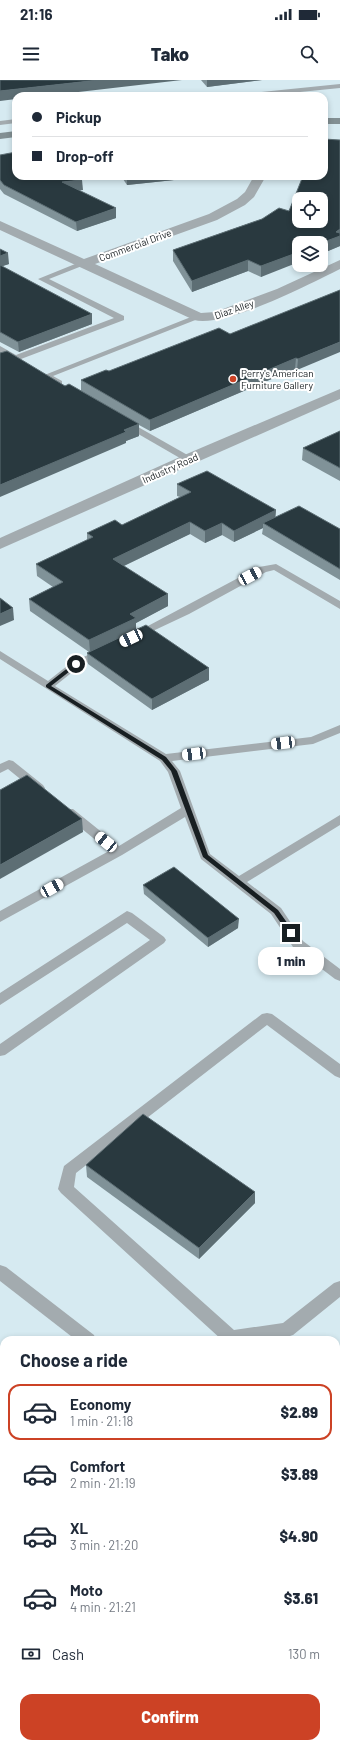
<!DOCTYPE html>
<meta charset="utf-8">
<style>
:root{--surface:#fff;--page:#f6f6f7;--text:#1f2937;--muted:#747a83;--line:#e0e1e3;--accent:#cc4225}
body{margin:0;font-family:Barlow,sans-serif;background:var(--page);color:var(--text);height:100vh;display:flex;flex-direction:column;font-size:15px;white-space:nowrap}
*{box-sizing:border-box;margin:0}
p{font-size:13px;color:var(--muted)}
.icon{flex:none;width:22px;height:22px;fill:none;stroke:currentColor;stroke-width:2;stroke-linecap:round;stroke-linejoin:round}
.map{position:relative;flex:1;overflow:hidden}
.details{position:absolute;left:0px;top:1256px;width:340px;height:412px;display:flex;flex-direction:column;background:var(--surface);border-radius:12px 12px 0 0;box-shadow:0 2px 6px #0003}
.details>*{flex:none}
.top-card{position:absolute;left:12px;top:12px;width:316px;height:88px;border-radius:12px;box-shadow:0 2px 6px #0003;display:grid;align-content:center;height:88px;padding:0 20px;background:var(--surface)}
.tools{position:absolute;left:292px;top:112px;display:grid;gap:8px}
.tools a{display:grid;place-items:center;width:36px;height:36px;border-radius:8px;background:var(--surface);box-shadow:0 2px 6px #0003;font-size:20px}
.end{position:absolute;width:18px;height:18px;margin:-9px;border:5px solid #181f22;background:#fff;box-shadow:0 0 0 2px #fff}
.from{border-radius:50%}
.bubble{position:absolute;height:28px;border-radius:12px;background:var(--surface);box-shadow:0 2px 6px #0003;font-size:13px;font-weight:800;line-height:28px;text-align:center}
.car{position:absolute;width:12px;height:24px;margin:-12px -6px;border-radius:5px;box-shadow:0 0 3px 1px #0007;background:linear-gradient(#fff 24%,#345 0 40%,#fff 0 76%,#345 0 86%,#fff 0)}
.top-card b{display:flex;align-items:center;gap:14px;height:38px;font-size:15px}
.top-card b+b{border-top:1px solid var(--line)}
.top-card i{width:10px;height:10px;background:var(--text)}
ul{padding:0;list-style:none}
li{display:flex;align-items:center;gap:12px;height:56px;margin:0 8px 6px;padding:0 12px;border:2px solid transparent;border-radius:12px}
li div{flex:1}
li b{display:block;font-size:15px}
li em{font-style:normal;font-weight:800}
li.active{border-color:var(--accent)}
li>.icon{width:36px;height:36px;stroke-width:1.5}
h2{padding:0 20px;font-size:18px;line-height:48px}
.pay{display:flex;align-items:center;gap:10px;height:44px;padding:0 20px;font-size:15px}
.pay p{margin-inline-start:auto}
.primary-button{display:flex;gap:8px;margin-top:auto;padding:8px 20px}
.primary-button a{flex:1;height:46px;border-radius:12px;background:var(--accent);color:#fff;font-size:16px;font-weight:800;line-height:46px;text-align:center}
.status{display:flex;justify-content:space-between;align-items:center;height:28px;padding:0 20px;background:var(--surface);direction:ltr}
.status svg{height:11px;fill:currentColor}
header{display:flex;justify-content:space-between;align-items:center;height:52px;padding:0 20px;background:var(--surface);font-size:18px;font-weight:800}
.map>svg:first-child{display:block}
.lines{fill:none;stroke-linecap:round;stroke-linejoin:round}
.lane{fill:#a3abaf;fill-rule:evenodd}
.street{fill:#a3abaf;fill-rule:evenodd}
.secondary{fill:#828f93;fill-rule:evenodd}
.highway{fill:#57696f;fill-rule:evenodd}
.wall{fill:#809298}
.shaded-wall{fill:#5d6e74}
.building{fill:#29393f;stroke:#5d6e74;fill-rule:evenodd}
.route{fill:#181f22}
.poi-dot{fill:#cc4225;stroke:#fff;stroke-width:1.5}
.labels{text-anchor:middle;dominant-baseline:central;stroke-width:4;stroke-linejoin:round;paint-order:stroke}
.far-street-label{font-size:10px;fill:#181f22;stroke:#fff}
.far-poi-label{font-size:10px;fill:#181f22;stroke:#fff;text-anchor:start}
</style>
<div class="status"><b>21:16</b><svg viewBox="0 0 49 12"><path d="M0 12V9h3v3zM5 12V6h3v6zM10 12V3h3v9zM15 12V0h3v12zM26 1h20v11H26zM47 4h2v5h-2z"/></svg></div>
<header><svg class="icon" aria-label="menu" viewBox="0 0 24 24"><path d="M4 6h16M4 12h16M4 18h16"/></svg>Tako<svg class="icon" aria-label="search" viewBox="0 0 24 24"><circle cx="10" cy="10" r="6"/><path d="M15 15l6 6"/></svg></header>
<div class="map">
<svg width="340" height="1668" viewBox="0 0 340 1668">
<rect width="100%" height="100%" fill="#d6eaf1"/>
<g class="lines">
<g class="lane">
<path d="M340,4V8L260,16H238L241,14Z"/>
<path d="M16,39V43L0,45V41Z"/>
<path d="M80,182L87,184L49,199L124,236V240L21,279V282H15L0,273V266L16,275L114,238L38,199Z"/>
<path d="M196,235H199L203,237L53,296L62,301V305H56L42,296Z"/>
<path d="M124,339L191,377L193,379L188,382L185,381L121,344V340Z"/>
<path d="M276,484L340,521V529L274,490L266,492L189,534L140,557L136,558L131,555L259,487Z"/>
<path d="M104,568L108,569L109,571L108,573L80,586L55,606L166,674L311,657L340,645V653L313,664L172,681L180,691L210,774L239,796L340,735V745L247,802L281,828L303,861L340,889V901L335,899L293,867L271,834L201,779L185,737L122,775L0,842V831L109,771L65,735L63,732L65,729H73L119,766L181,728L168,692L160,681L0,579V571L48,601L72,582Z"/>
<path d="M9,680L13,681L43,705L45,708L43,711H35L8,689L0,693V684Z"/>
<path d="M127,831L132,833L164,857L166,860L164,863L5,975L0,976V964L150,860L127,843L0,925V913Z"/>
<path d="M267,933L272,934L340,984V998L335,996L267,945L76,1093L74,1107L234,1250L283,1243L334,1203L340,1201V1217L293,1255L287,1257L268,1260H222L61,1113L58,1109L64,1086L262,934Z"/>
<path d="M0,1185L6,1187L94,1255L96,1260H76L0,1201Z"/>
<path d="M336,1443L340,1445V1464L336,1462Z"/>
<path d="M224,1664H245L243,1668H222Z"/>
</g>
<g class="street">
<path d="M254,96H266L254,117L245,125L217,140L95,184L201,233L215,232L277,209L340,180V189C310,204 225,248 194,240L0,150V141L84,179L209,134L237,119L245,112Z"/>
<path d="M340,309V319L0,469V458L182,376Z"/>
<path d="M340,1331V1359L336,1360V1332Z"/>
</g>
<g class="secondary">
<rect x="324" y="38" width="16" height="6"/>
<path d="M16,51V57L0,59V53Z"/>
</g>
<g class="highway">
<path d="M0,1297L4,1299V1327L0,1325Z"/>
<path d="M0,1393L4,1394V1424L0,1423Z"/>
<path d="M336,1576L340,1578V1611L336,1609Z"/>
<path d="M277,1664H314L316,1668H279Z"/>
</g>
</g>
<g class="wall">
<path d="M201,0H262L207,7Z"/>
<path d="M0,75L83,110H78L116,138L77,151L4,114L0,109Z"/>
<path d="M121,96H174V100L127,105Z"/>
<path d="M262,139L340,166L321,174V163L261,197L248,191L192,212L173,181V170Z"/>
<path d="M0,169L9,184L2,186L92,244L19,272L0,262Z"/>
<path d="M340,210L297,290L295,289L150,351L139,345V356L126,361V363L81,311V300L230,254Z"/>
<path d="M340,351V401L302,380L303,368Z"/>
<path d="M177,404L276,430L275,437L340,449V500L262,454L263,448L234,462L222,455L205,463L190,454L124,486L168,526L136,543V550L209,600L152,630L88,584L87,573L89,572L30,531L29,519L53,507L37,496L36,484L87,460V453L122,445L180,417L177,416Z"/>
<path d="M143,805L238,848L208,867L144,814Z"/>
<path d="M86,1085L255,1112V1123L199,1179L87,1097Z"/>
</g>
<g class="shaded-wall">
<path d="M99,0H182L44,16H16V19L0,21V11Z"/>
<path d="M207,0H262L207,7Z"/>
<path d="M127,96H174V100L127,105Z"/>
<path d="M82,100L83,110L63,112L62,102Z"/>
<path d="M116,128V138L77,151L76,142Z"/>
<path d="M340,149V166L321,174V163Z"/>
<path d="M299,172V182L261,197V186Z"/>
<path d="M8,173L9,184L0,187V176Z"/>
<path d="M248,180V191L192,212V201Z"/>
<path d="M92,234V244L19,272L18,262Z"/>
<path d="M340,262V272L297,290L298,279Z"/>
<path d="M296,278L295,289L150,351V340Z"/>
<path d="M139,344V356L126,361V363L0,417V405Z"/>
<path d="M276,430L275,442L263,443V448L234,462V451Z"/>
<path d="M190,442V454L113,491V479Z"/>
<path d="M222,443V455L205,463V451Z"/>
<path d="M168,514V526L136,543V550L90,572L89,560L130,534Z"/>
<path d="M13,528L14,540L0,546V534Z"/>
<path d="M209,588V600L152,630V619Z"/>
<path d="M82,739L83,752L0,799V785Z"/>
<path d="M239,839L238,848L208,867V858Z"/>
<path d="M255,1112V1123L199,1179V1168Z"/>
</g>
<g class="building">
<path d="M0,0H99L0,11Z"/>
<path d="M324,59L340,60V149L336,152L340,153V156L321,163H299V172L261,186L248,180L192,201L173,170L262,139L279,128L289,131L303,96H324ZM299,119H321V141H299Z"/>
<path d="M16,72V96H79L82,100L62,102L116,128L76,142L4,105L0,100V75Z"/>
<path d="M0,169L8,173L0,176Z"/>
<path d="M0,185L92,234L18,262L0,252Z"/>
<path d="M340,210V262L298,279L296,278L150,340L81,300L106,290L109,291L219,248L230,254Z"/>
<path d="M7,271L65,306L69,304L139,344L124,350L126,352L0,405V273Z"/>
<path d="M340,351V388L303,368Z"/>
<path d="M207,391L276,430L234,451L222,443L205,451L190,442L113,479L168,514L130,534L136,538L89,560L29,519L63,502L36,484L93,457L87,453L115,440L122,445L191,412L177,404Z"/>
<path d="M299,426L340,449V489L263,443Z"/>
<path d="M0,518L13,528L0,534Z"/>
<path d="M146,545L209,588L152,619L87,573Z"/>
<path d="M27,695L82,739L0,785V710Z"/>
<path d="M174,787L239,839L208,858L143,805Z"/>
<path d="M143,1034L255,1112L199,1168L86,1085Z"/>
<path d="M0,1655L4,1659V1664H9L13,1668H0Z"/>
<path d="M40,1664H89L94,1668H36Z"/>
</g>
<path class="route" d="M74,583L79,584L51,606L166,677L177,691L208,775L278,830L293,851V855H289L274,833L203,777L171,691L162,680L46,607V605Z"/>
<circle class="poi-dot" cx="233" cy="299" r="4"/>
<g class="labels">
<g class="far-street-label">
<text transform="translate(135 165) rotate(-20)">Commercial Drive</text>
<text transform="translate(234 229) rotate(-19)">Diaz Alley</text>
<text transform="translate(170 388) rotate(-24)">Industry Road</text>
</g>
<g class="far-poi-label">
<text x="241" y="293">Perry's American<tspan x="241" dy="12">Furniture Gallery</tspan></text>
</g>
</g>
</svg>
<div class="tools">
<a><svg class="icon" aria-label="locate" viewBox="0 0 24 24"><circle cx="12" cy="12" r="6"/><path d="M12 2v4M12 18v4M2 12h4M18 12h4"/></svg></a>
<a><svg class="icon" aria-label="layers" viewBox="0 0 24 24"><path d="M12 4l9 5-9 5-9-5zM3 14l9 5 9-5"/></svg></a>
</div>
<i class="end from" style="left:76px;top:584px"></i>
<i class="end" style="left:291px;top:853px"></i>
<div class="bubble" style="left:258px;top:867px;width:66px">1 min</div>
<i class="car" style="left:250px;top:496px;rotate:62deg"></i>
<i class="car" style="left:131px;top:558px;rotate:245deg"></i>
<i class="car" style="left:283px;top:663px;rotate:263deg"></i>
<i class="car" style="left:194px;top:674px;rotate:263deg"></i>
<i class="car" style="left:106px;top:762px;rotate:309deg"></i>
<i class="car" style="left:52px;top:808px;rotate:61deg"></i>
<div class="top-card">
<b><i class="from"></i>Pickup</b>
<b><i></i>Drop-off</b>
</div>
<section class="details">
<h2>Choose a ride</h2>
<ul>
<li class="active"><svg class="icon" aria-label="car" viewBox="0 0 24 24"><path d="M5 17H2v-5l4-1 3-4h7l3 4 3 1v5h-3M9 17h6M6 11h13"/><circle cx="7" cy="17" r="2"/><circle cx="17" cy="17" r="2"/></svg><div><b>Economy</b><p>1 min · 21:18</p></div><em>$2.89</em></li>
<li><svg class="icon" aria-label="car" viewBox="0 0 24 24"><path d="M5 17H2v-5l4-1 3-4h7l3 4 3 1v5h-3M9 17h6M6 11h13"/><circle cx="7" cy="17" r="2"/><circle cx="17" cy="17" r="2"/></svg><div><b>Comfort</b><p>2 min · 21:19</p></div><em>$3.89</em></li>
<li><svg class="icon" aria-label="car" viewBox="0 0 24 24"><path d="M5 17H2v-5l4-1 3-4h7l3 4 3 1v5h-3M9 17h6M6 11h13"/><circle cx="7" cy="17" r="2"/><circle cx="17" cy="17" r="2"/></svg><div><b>XL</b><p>3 min · 21:20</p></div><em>$4.90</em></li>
<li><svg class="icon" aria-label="car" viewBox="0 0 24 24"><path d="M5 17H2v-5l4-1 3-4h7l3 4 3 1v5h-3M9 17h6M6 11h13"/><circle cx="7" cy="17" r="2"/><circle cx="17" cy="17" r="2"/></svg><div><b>Moto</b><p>4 min · 21:21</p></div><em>$3.61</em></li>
</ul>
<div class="pay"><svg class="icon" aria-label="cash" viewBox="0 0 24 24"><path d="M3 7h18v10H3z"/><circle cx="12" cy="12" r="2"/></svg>Cash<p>130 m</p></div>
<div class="primary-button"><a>Confirm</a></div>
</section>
</div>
